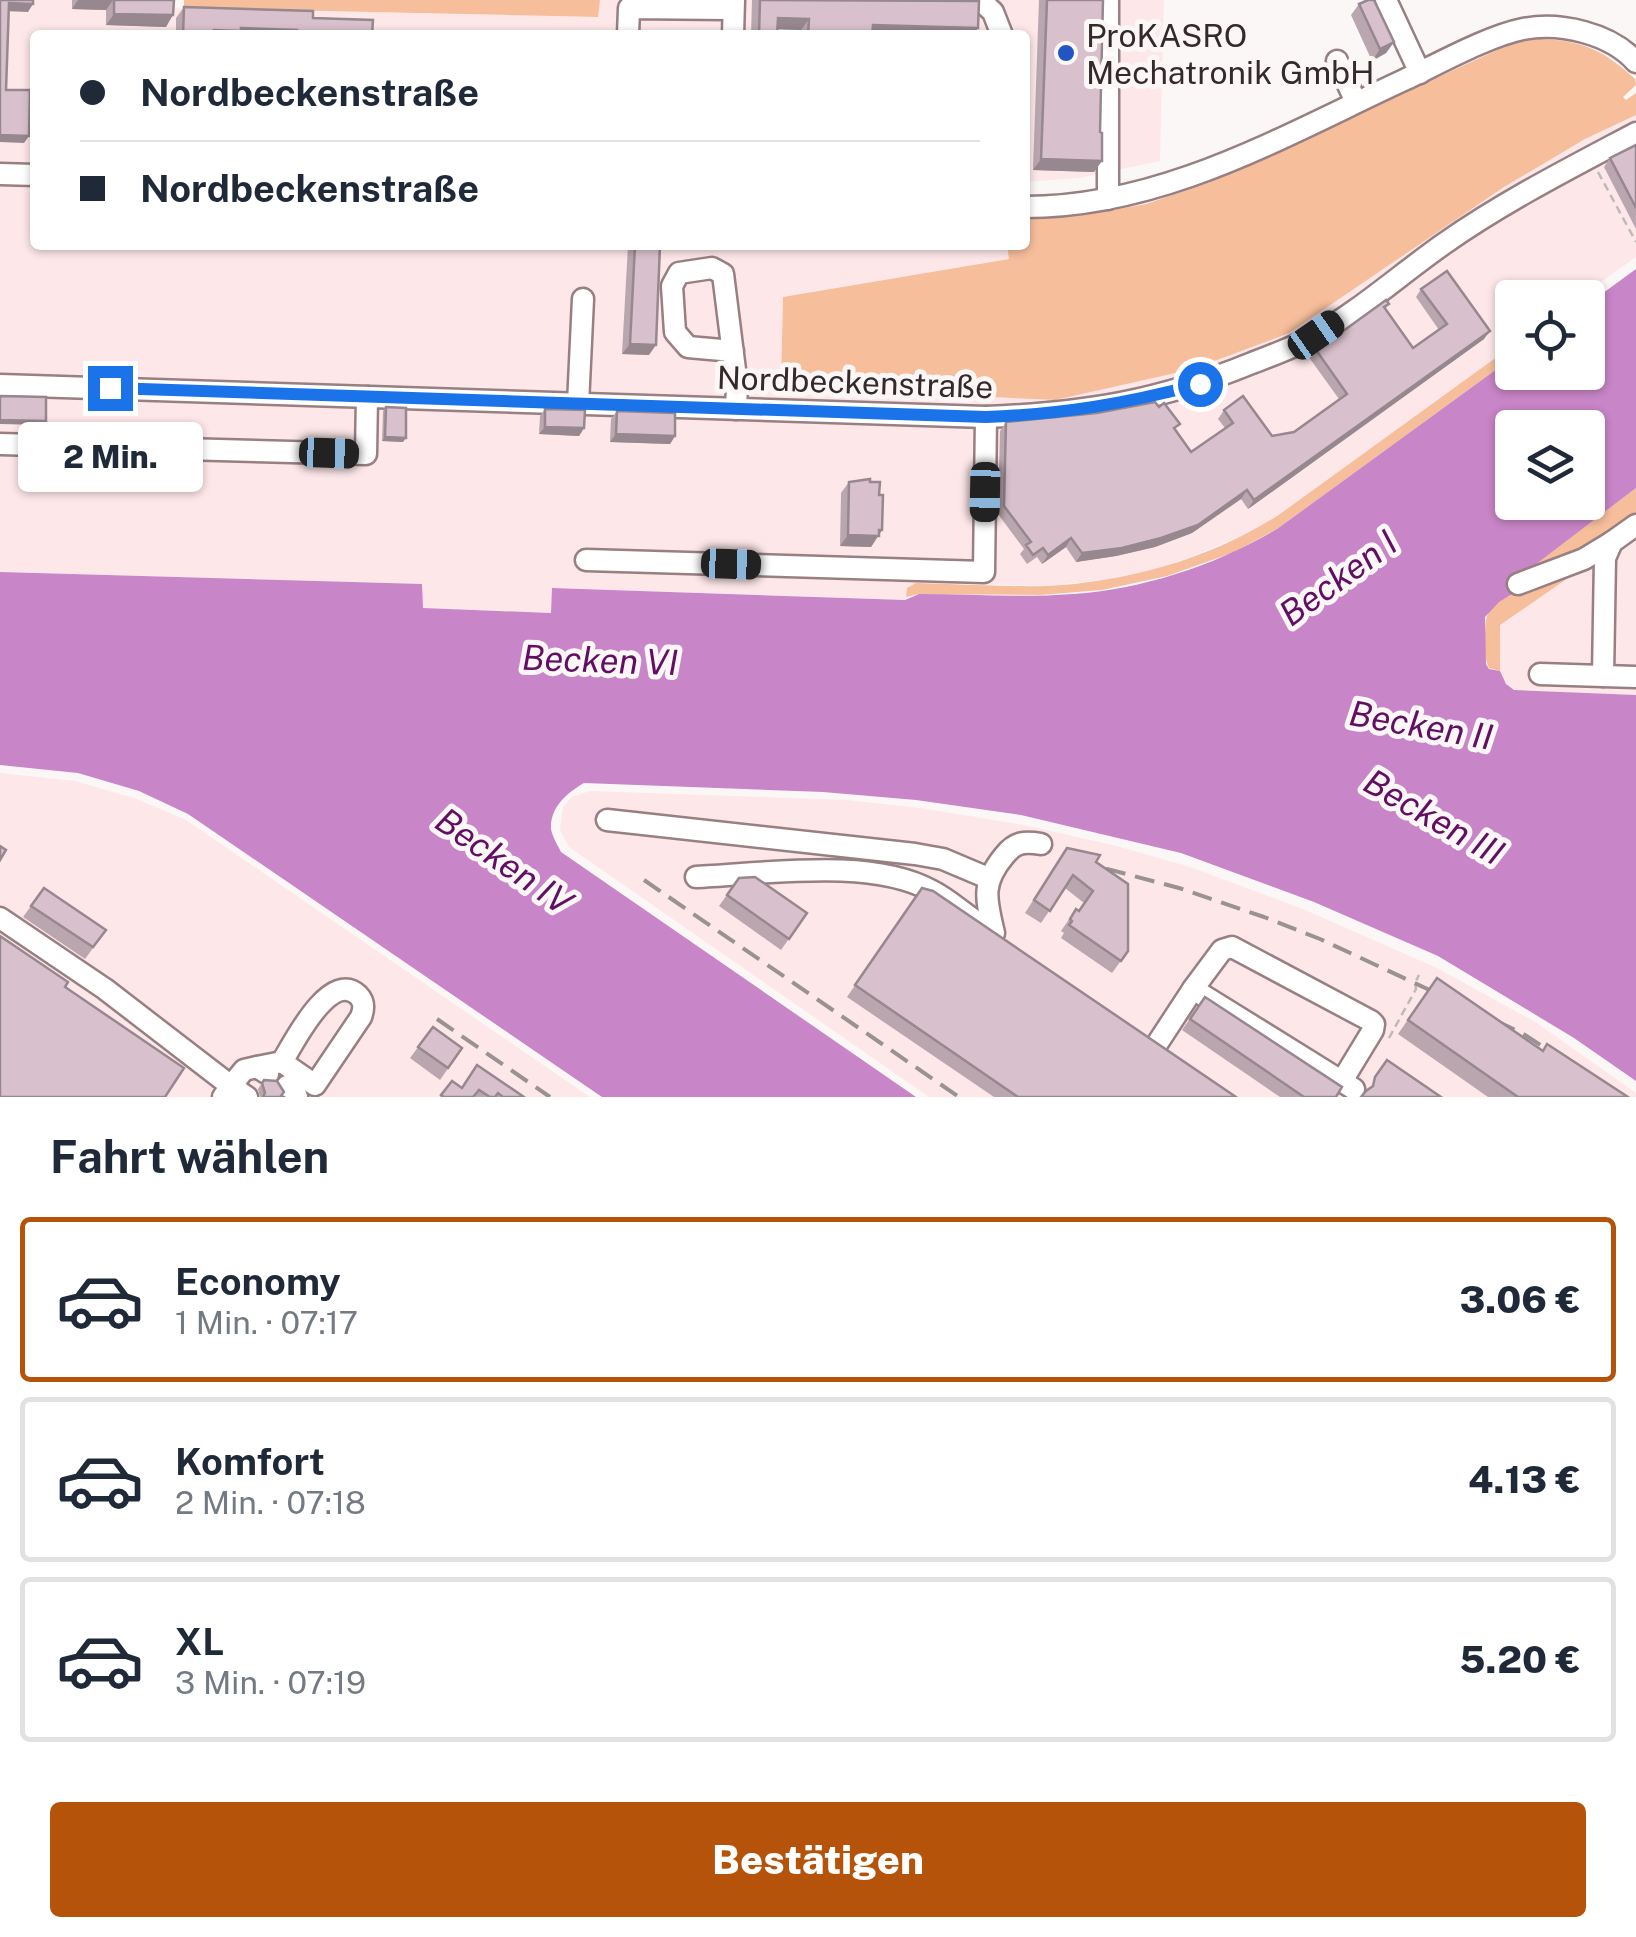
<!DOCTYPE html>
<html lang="de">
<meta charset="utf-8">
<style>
:root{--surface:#fff;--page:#f2f2f3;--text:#1f2937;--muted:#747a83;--line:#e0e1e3;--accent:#b45309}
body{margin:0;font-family:"Public Sans",sans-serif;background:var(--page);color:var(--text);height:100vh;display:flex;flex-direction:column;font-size:38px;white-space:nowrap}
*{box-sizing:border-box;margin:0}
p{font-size:32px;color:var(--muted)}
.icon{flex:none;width:55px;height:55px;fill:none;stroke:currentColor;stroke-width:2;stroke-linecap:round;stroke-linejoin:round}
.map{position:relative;height:1097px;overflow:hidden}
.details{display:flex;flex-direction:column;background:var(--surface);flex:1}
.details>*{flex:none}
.top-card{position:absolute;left:30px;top:30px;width:1000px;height:220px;border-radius:10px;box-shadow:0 2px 8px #0004;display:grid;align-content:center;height:220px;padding:0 50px;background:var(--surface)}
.fabs{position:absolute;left:1495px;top:280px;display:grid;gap:20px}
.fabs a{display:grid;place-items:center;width:110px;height:110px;border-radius:10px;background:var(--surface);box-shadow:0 2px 8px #0004;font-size:50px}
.end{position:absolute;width:45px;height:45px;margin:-22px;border:12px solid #1a73e8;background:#fff;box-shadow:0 0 0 5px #fff}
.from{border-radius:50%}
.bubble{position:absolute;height:70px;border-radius:10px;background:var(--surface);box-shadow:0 2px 8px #0004;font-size:32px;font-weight:800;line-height:70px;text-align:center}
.car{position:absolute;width:30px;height:60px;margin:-30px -15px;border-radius:12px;box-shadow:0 0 8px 2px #0007;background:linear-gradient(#222 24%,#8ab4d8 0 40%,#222 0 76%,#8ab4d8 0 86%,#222 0)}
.top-card b{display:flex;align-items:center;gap:35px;height:95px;font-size:38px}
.top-card b+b{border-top:2px solid var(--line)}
.top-card i{width:25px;height:25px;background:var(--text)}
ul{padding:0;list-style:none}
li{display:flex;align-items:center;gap:30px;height:165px;margin:0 20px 15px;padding:0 30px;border:5px solid var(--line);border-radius:10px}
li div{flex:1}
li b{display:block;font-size:38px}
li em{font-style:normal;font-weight:800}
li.selected{border-color:var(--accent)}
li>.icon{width:90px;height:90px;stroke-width:1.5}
h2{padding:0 50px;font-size:45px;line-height:120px}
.action{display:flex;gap:20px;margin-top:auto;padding:20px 50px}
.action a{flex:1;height:115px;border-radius:10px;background:var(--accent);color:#fff;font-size:40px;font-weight:800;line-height:115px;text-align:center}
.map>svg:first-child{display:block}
.built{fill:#fde7e9}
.green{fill:#f6be9b}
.water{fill:#c885c7;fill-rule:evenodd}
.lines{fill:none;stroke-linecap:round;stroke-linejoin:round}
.minor-casing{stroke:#977f82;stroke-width:25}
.path{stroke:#c0b9ba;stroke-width:2.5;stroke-dasharray:8 5;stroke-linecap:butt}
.minor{stroke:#fff;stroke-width:20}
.rail{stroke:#999192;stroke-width:4;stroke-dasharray:20 10;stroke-linecap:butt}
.wall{fill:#baa6af}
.shaded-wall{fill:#97878f}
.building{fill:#d8c1cc;stroke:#97878f;stroke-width:2.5}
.route{stroke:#1a73e8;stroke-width:12}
.poi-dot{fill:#2155c2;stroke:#fcf7f7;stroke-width:4}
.labels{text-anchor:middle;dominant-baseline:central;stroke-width:10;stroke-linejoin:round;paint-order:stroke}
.poi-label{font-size:32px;fill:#342a2b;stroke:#fcf7f7;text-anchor:start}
.street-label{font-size:32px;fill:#342a2b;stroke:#fcf7f7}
.water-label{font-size:35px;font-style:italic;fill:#610e63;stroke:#fcf7f7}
</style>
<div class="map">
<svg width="1636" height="1097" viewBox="0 0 1636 1097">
<rect width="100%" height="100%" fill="#fcf7f7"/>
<g class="built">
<path d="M0,0H174L175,8L597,17L600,0H1164L1160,161L1079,178L1025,182V35H35V245H1007L1010,259L783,297L782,387L1055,400L1289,333L1504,187L1585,139L1636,115V257L1580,297L1512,298V346L1280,514L1255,530L1207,550L1159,569L1121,578L1046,586L916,583L907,588L906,600L553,588L552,613L422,608V584L0,572Z"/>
<path d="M1636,516V695L1518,691L1510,688L1502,678L1500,671L1499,625Z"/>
<path d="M0,773L75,781L137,799L186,820L590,1097H0Z"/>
<path d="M590,791L847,800L920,808L1024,825L1117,846L1190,867L1303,909L1437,968L1537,1023L1636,1093V1097H929L569,847L560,830L563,807L572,797Z"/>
</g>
<g class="green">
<path d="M184,0H600L598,17L184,8Z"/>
<path d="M1539,39C1581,40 1604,50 1635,79L1636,85L1623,97L1626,100L1636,93V115L1585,139L1504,187L1289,333L1193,369L1055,400L781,387L783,297L1009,259L1007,245H1025V217L1064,216L1102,212L1146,204L1213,181L1510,44Z"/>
<path d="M1512,346V358L1277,529L1232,553L1167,576L1102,590L1040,595L919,594L906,597L907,588L916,583C959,584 1004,587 1047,586C1129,582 1212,558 1280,514Z"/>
<path d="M1636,488V516L1591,562L1500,625V671L1489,668C1485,660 1485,653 1485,643C1485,605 1488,609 1519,589L1514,580Z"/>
</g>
<path class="water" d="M1636,269V488L1515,580L1520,589L1499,602L1485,617L1486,664L1489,669L1500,671L1506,684L1514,690L1636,695V1081L1574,1038L1438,956L1314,902L1181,853L1021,815L916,800L823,792L584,783C567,793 550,807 551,829C552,836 558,846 561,852L916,1097H602L188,814L139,791L78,773L0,765V572L422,584L423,608L551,613L552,588L905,600L919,594C970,594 1022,598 1073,594C1144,589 1216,565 1277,529L1512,358V372H1588V304ZM1512,428H1588V502H1512Z"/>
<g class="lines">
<g class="minor-casing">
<g id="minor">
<path d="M980,0L993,12L1002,35"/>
<path d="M1386,0L1420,73"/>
<path d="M628,35L629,8L727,9"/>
<path d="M733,35L734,0"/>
<path d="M1337,61L1356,102"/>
<path d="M0,174L35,175"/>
<path d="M1108,199V0"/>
<path d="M1025,207C1163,207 1283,136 1404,80C1438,64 1488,36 1523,29C1560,22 1610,33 1636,62"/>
<path d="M733,351L688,347L675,332L672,286L679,273L712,268L723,274L737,386L736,409"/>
<path d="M0,385L986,417C1086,413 1159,401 1252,363C1273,355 1295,347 1315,336C1361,310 1402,273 1445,243C1505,201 1572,167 1636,133"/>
<path d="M578,404L583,299"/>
<path d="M0,444L366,454L367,397"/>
<path d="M586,560L984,572L986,417"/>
<path d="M1518,584L1584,559L1612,542"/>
<path d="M1540,674L1603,676L1605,558L1612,542L1636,525"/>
<path d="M1603,676L1636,677"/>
<path d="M607,820L915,854L943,859L988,878"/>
<path d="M696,877C764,874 872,857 932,891C948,899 962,912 977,922"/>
<path d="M0,918L105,989L231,1086L223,1097"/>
<path d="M994,933C986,899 981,884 1004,856C1015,842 1024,841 1041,844"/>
<path d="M1193,989L1222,950L1232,947L1371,1021L1374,1024L1373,1030L1342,1081"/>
<path d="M1157,1044L1193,989L1354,1089"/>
<path d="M257,1067L282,1062L315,1085L361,1017C364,1009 365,1002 358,995C330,969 293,1044 282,1062"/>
<path d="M287,1086L294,1090L297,1097"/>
<path d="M247,1097L231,1086L244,1070L257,1067L268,1074"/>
</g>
</g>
<g class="path">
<path d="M1598,172L1636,242"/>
<path d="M1389,1038L1416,989L1415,983L1419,975"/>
</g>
<use href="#minor" class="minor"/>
<g class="rail">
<path d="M1077,861L1179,888L1264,917L1320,939L1522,1033L1620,1097"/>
<path d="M644,880L959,1097"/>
<path d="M437,1019L550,1097"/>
</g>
</g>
<g class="wall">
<path d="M72,0H174L166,27L106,25V10L72,9Z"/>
<path d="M752,0H952L978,28L973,35H801V30L778,29L777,35H751Z"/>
<path d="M1039,0H1103L1094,172L1033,170Z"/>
<path d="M1359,4L1394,42L1386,53L1372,61L1351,15Z"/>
<path d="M184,7L313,18L372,35H176V18Z"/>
<path d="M1636,145V229L1604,167L1610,158Z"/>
<path d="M628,245H660L649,355L622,354Z"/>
<path d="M1421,289L1484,339L1248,509L1241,499L1192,533L1155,547L1116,556L1076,562L1066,547L1042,564L1037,557L1027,564L1020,554L1024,549L998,514L1000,431L1006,422L1159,407L1191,452L1225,428L1218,419L1224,410L1272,436L1294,432L1339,399L1308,356L1314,347L1389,304L1385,309L1413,348L1439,330L1416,297Z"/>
<path d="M386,407L403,442L382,441L383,411Z"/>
<path d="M545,409L584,428L579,436L539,434L540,416Z"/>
<path d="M617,411L675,436L670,444L610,442L611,419Z"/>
<path d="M849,482H870L879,495L882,530L871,547L840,546L841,493Z"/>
<path d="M1067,848L1096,862L1128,951L1112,973L1061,938L1064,933L1061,931L1076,909L1079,911L1084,903L1065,888L1041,923L1025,913Z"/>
<path d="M739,878L807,913L781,950L719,906Z"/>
<path d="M44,888L106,930L85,959L23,917Z"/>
<path d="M922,888L1236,1097H994L847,997Z"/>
<path d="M1437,978L1543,1051L1628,1097H1488L1398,1034Z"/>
<path d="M1205,997L1336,1097H1280L1182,1030Z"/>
<path d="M433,1027L462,1048L440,1080L410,1058Z"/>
<path d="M477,1065L524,1097H440L452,1081L462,1088Z"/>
<path d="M264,1080L280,1097H260L258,1089Z"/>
</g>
<g class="shaded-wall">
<path d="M78,0H113L106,10L72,9Z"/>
<path d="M9,3L33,4L28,12L4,11Z"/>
<path d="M114,14L173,15L166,27L106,25Z"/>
<path d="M778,18L809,19L801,30L770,29Z"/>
<path d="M873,25L978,28L973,35H866Z"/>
<path d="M241,28L297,30L294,35H211L214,30Z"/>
<path d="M1394,42L1386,53L1372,61L1380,49Z"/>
<path d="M0,135L29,136L24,143L0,142Z"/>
<path d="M1041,159L1102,161L1094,172L1033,170Z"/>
<path d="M1490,331L1484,339L1248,509L1254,500Z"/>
<path d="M630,344L656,345L649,355L622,354Z"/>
<path d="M0,420L46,421L43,425L0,424Z"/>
<path d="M545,427L584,428L579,436L539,434Z"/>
<path d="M616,434L675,436L670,444L610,442Z"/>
<path d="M385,437L406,438L403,442L382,441Z"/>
<path d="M1247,490L1241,499L1192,533L1155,547L1116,556L1076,562L1082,553Z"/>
<path d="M882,530L871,547L840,546L848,535Z"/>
<path d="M1071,538L1066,547L1042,564L1048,555Z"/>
</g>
<g class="building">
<path d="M0,0H33V4L9,3L6,90H30L29,136L0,135Z"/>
<path d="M114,0H174L173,15L114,14Z"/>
<path d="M760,0L979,1L978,28L873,25L872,35H808L809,19L778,18L777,35H759Z"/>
<path d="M1047,0H1103L1100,132L1102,133V161L1041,159Z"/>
<path d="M1368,0H1374L1394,42L1380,49L1359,4Z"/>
<path d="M184,7L313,11V18L373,20L372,35H297V30L241,28V31L214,30V35H183Z"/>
<path d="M1636,145V208L1610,158Z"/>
<path d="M635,245H660L656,345L630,344Z"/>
<path d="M1447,271L1490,331L1254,500L1247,490L1198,525L1161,538L1122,548L1082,553L1071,538L1048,555L1043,548L1033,555L1026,545L1031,542L1004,506L1006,422L1097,413L1155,402L1159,407L1164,403L1180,424L1174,428L1191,452L1233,423L1224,410L1243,396L1272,436L1294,432L1347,394L1314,347L1346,329L1386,300L1389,304L1384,307L1413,348L1447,324L1421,289Z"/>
<path d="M0,396L46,397V421L0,420Z"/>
<path d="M386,407L406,408V438L385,437Z"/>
<path d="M545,409L585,410L584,428L545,427Z"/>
<path d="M617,411L675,413V436L616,434Z"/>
<path d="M870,479V482H880L879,495H883L882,530H879V536L848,535L849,482Z"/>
<path d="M0,846L6,850L0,860Z"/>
<path d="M1067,848L1100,855L1096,862L1128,884V951L1121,961L1069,925L1072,921L1070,919L1076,909L1079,911L1093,891L1073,875L1050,911L1034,900Z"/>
<path d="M755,877L807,913L789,939L727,895L739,878Z"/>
<path d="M44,888L106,930L93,947L31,906Z"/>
<path d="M922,888L933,891L1236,1097H1018L855,985Z"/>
<path d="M0,936L68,982L65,987L184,1068L165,1097H0Z"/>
<path d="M1437,978L1543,1051L1547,1044L1628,1097H1518L1408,1020Z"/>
<path d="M1205,997L1342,1087L1336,1097H1304L1190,1019Z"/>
<path d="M433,1027L462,1048L448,1068L418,1047Z"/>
<path d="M1387,1060L1441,1097H1361L1366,1091L1373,1086L1375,1077Z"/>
<path d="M477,1065L524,1097H503L498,1093L495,1097H490L479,1090L473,1097H444L441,1095L452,1081L462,1088Z"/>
<path d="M264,1080L277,1081L284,1092L280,1097H263L265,1093L262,1083Z"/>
</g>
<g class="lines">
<path class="route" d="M110,388L986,417C1064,414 1124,404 1200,384"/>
</g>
<circle class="poi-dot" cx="1066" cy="53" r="10"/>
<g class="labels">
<g class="poi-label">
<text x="1086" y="35">ProKASRO<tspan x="1086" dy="37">Mechatronik GmbH</tspan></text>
</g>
<g class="street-label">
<text transform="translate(855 382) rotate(2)">Nordbeckenstraße</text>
</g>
<g class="water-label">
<text transform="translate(1338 578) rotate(-36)">Becken I</text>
<text transform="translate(600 660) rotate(2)">Becken VI</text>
<text transform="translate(1421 725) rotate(10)">Becken II</text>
<text transform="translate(1434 817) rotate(30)">Becken III</text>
<text transform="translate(504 861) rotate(35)">Becken IV</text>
</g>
</g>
</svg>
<div class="fabs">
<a><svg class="icon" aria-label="locate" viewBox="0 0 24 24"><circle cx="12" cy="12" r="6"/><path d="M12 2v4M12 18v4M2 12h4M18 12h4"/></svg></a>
<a><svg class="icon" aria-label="layers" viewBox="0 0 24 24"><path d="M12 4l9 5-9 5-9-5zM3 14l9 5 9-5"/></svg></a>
</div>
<i class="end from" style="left:1200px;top:384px"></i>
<i class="end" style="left:110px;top:388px"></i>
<div class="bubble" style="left:18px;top:422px;width:185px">2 Min.</div>
<i class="car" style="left:1316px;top:335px;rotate:55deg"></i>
<i class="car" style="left:329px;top:453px;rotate:92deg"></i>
<i class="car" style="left:985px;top:492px;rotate:181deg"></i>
<i class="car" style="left:731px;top:564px;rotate:92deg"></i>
<div class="top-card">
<b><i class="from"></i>Nordbeckenstraße</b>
<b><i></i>Nordbeckenstraße</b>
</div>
</div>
<section class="details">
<h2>Fahrt wählen</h2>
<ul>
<li class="selected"><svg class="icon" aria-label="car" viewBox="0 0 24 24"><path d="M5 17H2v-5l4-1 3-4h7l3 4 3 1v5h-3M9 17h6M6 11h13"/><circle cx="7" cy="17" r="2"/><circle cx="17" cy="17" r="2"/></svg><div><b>Economy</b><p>1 Min. · 07:17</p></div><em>3.06 €</em></li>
<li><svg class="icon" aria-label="car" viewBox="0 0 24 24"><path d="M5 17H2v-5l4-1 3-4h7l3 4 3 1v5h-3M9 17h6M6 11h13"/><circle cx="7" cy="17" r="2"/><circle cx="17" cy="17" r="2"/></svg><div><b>Komfort</b><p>2 Min. · 07:18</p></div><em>4.13 €</em></li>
<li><svg class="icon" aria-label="car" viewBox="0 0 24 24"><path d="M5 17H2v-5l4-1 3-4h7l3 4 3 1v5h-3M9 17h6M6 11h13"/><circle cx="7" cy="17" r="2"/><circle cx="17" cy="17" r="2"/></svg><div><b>XL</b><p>3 Min. · 07:19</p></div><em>5.20 €</em></li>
</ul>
<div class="action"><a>Bestätigen</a></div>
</section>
